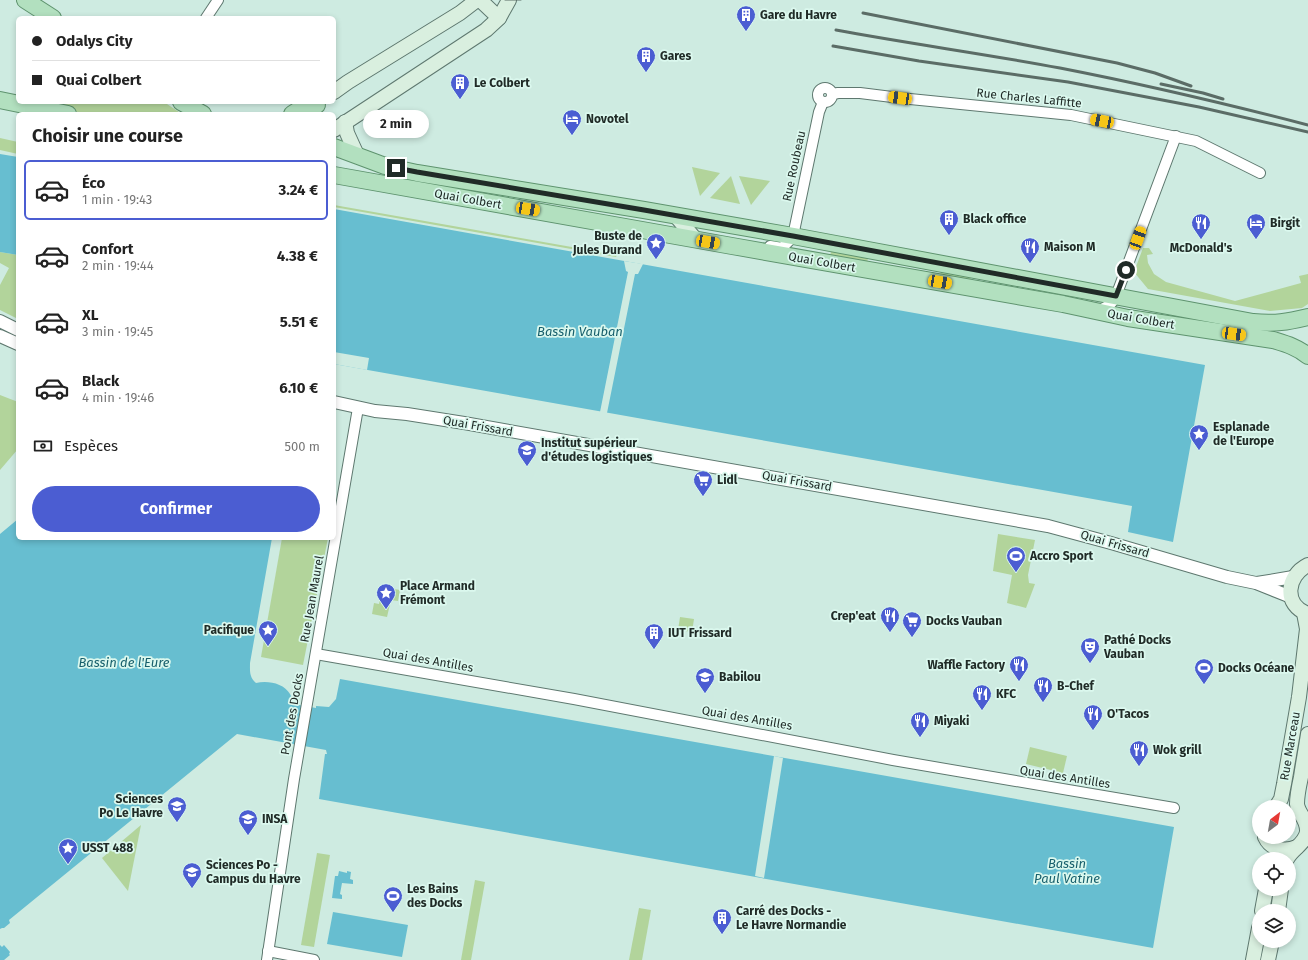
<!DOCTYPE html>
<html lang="fr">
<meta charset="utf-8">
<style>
:root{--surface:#fff;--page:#f2f2f2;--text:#222;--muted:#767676;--line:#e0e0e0;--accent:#4b5dd2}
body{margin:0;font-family:"Fira Sans",sans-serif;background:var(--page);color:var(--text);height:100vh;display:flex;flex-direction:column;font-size:15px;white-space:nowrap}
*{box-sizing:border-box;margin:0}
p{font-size:13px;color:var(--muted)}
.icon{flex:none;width:22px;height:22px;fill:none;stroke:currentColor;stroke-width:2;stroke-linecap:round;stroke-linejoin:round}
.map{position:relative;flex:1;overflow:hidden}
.sheet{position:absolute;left:16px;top:112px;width:320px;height:428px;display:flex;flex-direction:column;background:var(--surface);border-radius:6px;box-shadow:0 2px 6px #0003}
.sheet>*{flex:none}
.banner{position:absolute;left:16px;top:16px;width:320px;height:88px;border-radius:6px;box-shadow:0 2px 6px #0003;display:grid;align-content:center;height:88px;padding:0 16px;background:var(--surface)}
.needle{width:26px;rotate:31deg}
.tools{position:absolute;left:1252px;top:800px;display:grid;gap:8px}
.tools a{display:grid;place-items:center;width:44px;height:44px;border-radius:50%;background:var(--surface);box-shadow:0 2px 6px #0003;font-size:20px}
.end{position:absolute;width:18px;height:18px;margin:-9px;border:5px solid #202b27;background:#fff;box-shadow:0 0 0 2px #fff}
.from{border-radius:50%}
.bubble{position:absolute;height:28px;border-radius:14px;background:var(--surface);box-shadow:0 2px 6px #0003;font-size:13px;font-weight:700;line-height:28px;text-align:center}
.car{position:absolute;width:12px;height:24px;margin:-12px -6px;border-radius:5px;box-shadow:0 0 3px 1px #0007;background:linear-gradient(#f5c518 24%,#345 0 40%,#f5c518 0 76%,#345 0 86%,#f5c518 0)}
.banner b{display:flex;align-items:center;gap:14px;height:38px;font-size:15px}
.banner b+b{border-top:1px solid var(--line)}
.banner i{width:10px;height:10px;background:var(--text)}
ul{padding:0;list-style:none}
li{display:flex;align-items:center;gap:12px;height:60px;margin:0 8px 6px;padding:0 8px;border:2px solid transparent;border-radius:6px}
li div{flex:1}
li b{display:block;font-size:15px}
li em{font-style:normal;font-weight:700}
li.active{border-color:var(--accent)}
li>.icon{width:36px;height:36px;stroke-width:1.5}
h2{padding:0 16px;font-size:18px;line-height:48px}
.pay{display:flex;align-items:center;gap:10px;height:44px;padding:0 16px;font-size:15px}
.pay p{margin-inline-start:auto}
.primary-button{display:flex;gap:8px;margin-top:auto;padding:8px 16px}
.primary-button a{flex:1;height:46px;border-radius:24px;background:var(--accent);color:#fff;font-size:16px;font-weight:700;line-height:46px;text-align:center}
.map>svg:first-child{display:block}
.green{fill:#b2d49b}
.water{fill:#67bed0}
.pier{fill:#ceebe1}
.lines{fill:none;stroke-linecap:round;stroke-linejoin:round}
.minor-casing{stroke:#5e786f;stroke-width:12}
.tertiary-casing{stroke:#5e786f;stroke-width:14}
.secondary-casing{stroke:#5e786f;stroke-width:16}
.primary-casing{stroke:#5e936e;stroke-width:18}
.minor{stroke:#fff;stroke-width:10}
.tertiary{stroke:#fff;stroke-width:12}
.secondary{stroke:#d9efdf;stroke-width:14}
.primary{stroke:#b2e0bf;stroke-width:16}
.tram{stroke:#5b6c66;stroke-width:1}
.rail{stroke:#5b6c66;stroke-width:3}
.route{stroke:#202b27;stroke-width:5}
.labels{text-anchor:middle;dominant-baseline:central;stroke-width:3.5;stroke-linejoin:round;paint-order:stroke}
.poi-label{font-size:12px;font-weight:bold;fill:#202b27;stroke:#dbf8ee;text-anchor:start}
.street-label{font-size:12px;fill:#202b27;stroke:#dbf8ee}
.water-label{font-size:13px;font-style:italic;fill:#175f6c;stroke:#dbf8ee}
</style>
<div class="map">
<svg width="1308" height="960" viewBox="0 0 1308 960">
<rect width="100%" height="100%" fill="#ceebe1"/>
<g class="green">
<path d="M46,102H164L182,114H85L77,112L73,109Z"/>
<path d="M0,138L18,142V154L0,150Z"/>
<path d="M692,167L720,173L700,196Z"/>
<path d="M731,176L740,204L710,198Z"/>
<path d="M739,176L770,181L751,205Z"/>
<path d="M334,205L617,255L616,257L334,207Z"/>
<path d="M1143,248H1149L1153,254L1147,255L1148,263L1154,274L1166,282L1235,301L1301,283L1299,276L1308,274V304L1302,308L1270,311L1148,289L1134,272Z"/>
<path d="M831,251L868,258L867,263L830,257Z"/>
<path d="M0,252L18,255V319L0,310V285L9,268L0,263Z"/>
<path d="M941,271L971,277L970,282L940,277Z"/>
<path d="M0,395L18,402V449L0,470Z"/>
<path d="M998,534L1035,540L1028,575L1029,583L1035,584L1026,608L1007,603L1012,575L993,571Z"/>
<path d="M282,538H328L303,665L261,657Z"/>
<path d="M382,587L400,590L398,601L391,600L387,617L372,614L374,603L379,604Z"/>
<path d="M680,617L694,619L692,632L678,630Z"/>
<path d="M1030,747L1067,756L1063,773L1026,764Z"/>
<path d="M141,825L128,891L102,858Z"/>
<path d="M317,853L330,855L314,947L301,945Z"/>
<path d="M475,880L485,882L471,960H461Z"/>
<path d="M639,908L651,910L642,960H629Z"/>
</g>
<g class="water">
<path d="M0,154L18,157V255L0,252Z"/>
<path d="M334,209L1205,365L1173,542L1128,532L1132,506L334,364Z"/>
<path d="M18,519V538H272L250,663C250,671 249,677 256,683C267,680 284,683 290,694C292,697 292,701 293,704L316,708V706L329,707L336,699L340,679L1174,827L1153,948L319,799L325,754H327L326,750L237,734L9,920L10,923L4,928H2L0,929V534Z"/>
<path d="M339,871L347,873V871L351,872L350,879L353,880V884L342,883L340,894L342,895V899L332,898L335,876H338Z"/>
<path d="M333,912L408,925L402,957L327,944Z"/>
<path d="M0,945L2,947L4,945L10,952L9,954L10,955L4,960H0Z"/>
</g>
<g class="pier">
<path d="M624,261L643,264L638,274H635L607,413H604L600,412L628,272L626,271Z"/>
<path d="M334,352L369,358L367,370L334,364Z"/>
<path d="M774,756L783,758L764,878L755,876Z"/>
</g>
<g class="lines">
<g class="minor-casing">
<g id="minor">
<path d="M206,18L218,0"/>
<circle cx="825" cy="95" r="7"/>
<path d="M833,94L838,93H860L900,98L1071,115L1196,141L1260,173"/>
<path d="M770,246L782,248L790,240L793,236L819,112L823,102"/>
<path d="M1097,310C1106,308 1112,305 1116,296L1176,136"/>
<path d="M316,654L574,699L893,760L1174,808"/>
<path d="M268,951L314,960"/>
<path d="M267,960L294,779L358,408"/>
</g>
</g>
<g class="tertiary-casing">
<g id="tertiary">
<path d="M0,321L18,330"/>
<path d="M0,336L18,344"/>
<path d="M334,402L375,411L407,414L464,423L1048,526L1111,543L1227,577L1256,583L1291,597"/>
<path d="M1257,583L1293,577"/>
</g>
</g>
<g class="secondary-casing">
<g id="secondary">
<path d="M480,0L499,18"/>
<path d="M334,92L348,82L460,13L477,0"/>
<path d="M345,122L347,133L357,155"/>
<path d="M334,130L486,30L499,18L509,0"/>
<path d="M675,215L696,240"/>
<path d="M1308,565C1286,576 1283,605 1308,614"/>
<path d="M1276,807L1281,799L1284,784L1299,697L1307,629L1304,613"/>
<path d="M1265,837C1271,850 1285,852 1297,847"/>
<path d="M1287,859C1292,849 1305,844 1307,832C1308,819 1298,814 1297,804C1297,795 1299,786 1301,777C1303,763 1306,748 1308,734"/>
<path d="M1262,911L1266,889"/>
<path d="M1278,911L1281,889"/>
<path d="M1253,960L1259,928"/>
<path d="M1268,960L1272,941"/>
</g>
</g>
<g class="primary-casing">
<g id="primary">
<path d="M25,0L53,18"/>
<path d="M0,100L68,114"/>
<path d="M181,102L203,114"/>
<path d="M292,114L303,107L317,105"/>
<path d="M334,147L385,166L417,173L644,210L793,236L1253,322C1275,324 1287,322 1308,317"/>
<path d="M334,175L732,246L1063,304L1128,318L1273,340C1286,344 1297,347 1308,356"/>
</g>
</g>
<use href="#minor" class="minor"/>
<use href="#tertiary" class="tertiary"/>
<use href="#secondary" class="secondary"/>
<use href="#primary" class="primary"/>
<path class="tram" d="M505,0H521"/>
<g class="rail">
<path d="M863,13L1117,63L1155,73L1191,86"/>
<path d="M836,30C911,44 986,54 1060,68C1142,84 1227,104 1308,125"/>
<path d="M833,46L919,61L1068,82L1199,107L1308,132"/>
<path d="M1161,84L1203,93L1223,99"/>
</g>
</g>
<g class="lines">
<path class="route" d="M396,168L417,172L644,210L793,236L1116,296L1126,270"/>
</g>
<defs>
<g id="building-pin" transform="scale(1)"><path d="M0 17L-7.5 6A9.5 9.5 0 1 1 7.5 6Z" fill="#4b5dd2" stroke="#dbf8ee"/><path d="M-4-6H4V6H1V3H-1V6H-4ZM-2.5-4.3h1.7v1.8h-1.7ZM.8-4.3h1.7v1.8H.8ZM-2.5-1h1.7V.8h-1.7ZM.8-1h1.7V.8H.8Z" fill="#fff"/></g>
<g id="hotel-pin" transform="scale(1)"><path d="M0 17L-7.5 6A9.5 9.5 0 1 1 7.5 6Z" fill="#4b5dd2" stroke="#dbf8ee"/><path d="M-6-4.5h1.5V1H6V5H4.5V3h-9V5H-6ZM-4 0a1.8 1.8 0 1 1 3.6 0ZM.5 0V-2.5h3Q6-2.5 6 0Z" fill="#fff"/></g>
<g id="restaurant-pin" transform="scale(1)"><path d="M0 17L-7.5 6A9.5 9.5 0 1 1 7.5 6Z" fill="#4b5dd2" stroke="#dbf8ee"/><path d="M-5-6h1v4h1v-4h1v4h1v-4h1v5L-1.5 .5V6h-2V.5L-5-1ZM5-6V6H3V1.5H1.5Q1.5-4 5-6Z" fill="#fff"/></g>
<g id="sight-pin" transform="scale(1)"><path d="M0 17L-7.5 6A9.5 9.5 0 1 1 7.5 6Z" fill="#4b5dd2" stroke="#dbf8ee"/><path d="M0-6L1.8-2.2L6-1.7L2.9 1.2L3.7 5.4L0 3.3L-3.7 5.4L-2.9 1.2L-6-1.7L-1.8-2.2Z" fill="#fff"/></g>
<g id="university-pin" transform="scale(1)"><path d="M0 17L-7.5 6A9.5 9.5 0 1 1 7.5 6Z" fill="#4b5dd2" stroke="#dbf8ee"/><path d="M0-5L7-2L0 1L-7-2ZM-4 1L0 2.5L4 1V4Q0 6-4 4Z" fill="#fff"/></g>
<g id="supermarket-pin" transform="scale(1)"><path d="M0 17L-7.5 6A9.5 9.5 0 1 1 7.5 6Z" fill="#4b5dd2" stroke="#dbf8ee"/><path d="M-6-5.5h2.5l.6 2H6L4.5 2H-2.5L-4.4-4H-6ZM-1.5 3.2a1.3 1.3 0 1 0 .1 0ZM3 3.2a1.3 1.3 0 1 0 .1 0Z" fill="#fff"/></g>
<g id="stadium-pin" transform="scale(1)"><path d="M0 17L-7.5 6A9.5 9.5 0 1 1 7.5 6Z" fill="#4b5dd2" stroke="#dbf8ee"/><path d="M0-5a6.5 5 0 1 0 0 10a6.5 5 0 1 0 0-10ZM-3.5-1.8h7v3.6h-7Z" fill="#fff"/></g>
<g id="theatre-pin" transform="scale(1)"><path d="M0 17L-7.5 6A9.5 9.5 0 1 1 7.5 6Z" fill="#4b5dd2" stroke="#dbf8ee"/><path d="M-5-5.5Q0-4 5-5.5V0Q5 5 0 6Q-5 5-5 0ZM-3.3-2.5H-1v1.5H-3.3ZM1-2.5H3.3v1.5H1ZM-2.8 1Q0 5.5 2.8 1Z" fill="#fff"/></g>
<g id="school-pin" transform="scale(1)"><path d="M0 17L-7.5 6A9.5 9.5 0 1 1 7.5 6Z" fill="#4b5dd2" stroke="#dbf8ee"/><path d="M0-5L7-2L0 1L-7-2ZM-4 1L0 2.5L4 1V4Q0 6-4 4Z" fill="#fff"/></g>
</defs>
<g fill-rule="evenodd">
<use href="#building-pin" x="746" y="15"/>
<use href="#building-pin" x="646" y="56"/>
<use href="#building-pin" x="460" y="83"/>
<use href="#hotel-pin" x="572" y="119"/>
<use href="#building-pin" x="949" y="219"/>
<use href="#restaurant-pin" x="1201" y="223"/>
<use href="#hotel-pin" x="1256" y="223"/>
<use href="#sight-pin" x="656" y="243"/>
<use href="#restaurant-pin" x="1030" y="247"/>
<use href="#sight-pin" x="1199" y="434"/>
<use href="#university-pin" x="527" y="450"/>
<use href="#supermarket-pin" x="703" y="480"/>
<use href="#stadium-pin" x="1016" y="556"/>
<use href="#sight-pin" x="386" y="593"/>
<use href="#restaurant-pin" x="890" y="616"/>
<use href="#supermarket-pin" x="912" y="621"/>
<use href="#sight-pin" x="268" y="630"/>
<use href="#building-pin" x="654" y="633"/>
<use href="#theatre-pin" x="1090" y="647"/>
<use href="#restaurant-pin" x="1019" y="665"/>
<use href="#stadium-pin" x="1204" y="668"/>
<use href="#school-pin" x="705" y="677"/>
<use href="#restaurant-pin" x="1043" y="686"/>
<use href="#restaurant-pin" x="982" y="694"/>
<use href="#restaurant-pin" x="1093" y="714"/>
<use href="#restaurant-pin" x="920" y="721"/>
<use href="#restaurant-pin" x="1139" y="750"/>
<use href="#university-pin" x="177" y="806"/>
<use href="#university-pin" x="248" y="819"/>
<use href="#sight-pin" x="68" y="848"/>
<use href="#university-pin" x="192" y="872"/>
<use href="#stadium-pin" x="393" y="896"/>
<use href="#building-pin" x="722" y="918"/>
</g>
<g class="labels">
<g class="poi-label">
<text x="760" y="15">Gare du Havre</text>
<text x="660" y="56">Gares</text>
<text x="474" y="83">Le Colbert</text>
<text x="586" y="119">Novotel</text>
<text x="963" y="219">Black office</text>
<text x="1270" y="223">Birgit</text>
<text x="642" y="236" text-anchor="end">Buste de<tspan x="642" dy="14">Jules Durand</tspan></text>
<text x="1044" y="247">Maison M</text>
<text x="1201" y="248" text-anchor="middle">McDonald's</text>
<text x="1213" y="427">Esplanade<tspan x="1213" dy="14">de l'Europe</tspan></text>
<text x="541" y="443">Institut supérieur<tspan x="541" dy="14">d'études logistiques</tspan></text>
<text x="717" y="480">Lidl</text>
<text x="1030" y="556">Accro Sport</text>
<text x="400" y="586">Place Armand<tspan x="400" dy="14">Frémont</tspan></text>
<text x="876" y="616" text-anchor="end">Crep'eat</text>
<text x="926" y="621">Docks Vauban</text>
<text x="254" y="630" text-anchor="end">Pacifique</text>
<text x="668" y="633">IUT Frissard</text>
<text x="1104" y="640">Pathé Docks<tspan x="1104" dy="14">Vauban</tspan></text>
<text x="1005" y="665" text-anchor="end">Waffle Factory</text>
<text x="1218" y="668">Docks Océane</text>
<text x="719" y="677">Babilou</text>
<text x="1057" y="686">B-Chef</text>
<text x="996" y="694">KFC</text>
<text x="1107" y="714">O'Tacos</text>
<text x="934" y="721">Miyaki</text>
<text x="1153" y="750">Wok grill</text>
<text x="163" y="799" text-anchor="end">Sciences<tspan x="163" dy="14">Po Le Havre</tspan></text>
<text x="262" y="819">INSA</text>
<text x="82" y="848">USST 488</text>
<text x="206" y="865">Sciences Po -<tspan x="206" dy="14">Campus du Havre</tspan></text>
<text x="407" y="889">Les Bains<tspan x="407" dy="14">des Docks</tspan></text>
<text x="736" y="911">Carré des Docks -<tspan x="736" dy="14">Le Havre Normandie</tspan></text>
</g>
<g class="street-label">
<text transform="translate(1029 98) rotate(6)">Rue Charles Laffitte</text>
<text transform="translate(794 166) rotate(-78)">Rue Roubeau</text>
<text transform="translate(468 199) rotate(10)">Quai Colbert</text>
<text transform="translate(822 262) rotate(10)">Quai Colbert</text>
<text transform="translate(1141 319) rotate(10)">Quai Colbert</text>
<text transform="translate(478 426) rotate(10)">Quai Frissard</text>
<text transform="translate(797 481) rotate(10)">Quai Frissard</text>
<text transform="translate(1115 544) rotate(16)">Quai Frissard</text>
<text transform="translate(312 599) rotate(-80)">Rue Jean Maurel</text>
<text transform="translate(428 660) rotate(10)">Quai des Antilles</text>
<text transform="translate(292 714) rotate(-80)">Pont des Docks</text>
<text transform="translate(747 718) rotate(10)">Quai des Antilles</text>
<text transform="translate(1290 746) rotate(-80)">Rue Marceau</text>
<text transform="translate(1065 777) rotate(9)">Quai des Antilles</text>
</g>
<g class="water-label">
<text x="580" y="331">Bassin Vauban</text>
<text x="124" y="662">Bassin de l'Eure</text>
<text x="1067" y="863">Bassin<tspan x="1067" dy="15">Paul Vatine</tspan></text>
</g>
</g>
</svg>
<div class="tools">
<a><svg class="needle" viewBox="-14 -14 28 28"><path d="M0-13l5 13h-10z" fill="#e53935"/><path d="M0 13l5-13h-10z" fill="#767676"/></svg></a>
<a><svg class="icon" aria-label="locate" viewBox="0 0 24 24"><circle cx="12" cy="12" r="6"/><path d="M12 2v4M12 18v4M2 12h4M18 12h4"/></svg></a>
<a><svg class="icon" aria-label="layers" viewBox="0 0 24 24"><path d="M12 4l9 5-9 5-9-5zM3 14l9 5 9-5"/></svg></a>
</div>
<i class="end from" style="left:1126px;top:270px"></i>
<i class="end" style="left:396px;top:168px"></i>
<div class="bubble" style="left:363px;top:110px;width:66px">2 min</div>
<i class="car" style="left:900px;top:98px;rotate:278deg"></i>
<i class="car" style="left:1102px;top:121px;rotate:281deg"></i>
<i class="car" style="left:528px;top:209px;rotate:100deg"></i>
<i class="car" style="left:1138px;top:238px;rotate:20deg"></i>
<i class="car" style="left:708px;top:242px;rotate:100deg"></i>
<i class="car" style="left:940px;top:282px;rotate:100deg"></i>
<i class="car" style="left:1234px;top:334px;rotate:98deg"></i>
<div class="banner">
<b><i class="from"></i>Odalys City</b>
<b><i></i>Quai Colbert</b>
</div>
<section class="sheet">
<h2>Choisir une course</h2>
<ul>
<li class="active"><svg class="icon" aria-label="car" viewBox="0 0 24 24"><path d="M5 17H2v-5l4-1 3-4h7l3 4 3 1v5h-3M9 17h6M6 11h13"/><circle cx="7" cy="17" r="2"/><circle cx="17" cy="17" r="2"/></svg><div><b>Éco</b><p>1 min · 19:43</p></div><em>3.24 €</em></li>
<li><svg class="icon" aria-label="car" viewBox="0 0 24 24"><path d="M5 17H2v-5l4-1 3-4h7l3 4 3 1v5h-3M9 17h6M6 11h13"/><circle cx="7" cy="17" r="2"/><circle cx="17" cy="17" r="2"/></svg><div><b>Confort</b><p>2 min · 19:44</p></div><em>4.38 €</em></li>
<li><svg class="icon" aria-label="car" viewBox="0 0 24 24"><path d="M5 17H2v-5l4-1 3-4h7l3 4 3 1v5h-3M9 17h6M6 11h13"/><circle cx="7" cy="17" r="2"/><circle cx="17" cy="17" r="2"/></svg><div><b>XL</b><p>3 min · 19:45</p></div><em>5.51 €</em></li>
<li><svg class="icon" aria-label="car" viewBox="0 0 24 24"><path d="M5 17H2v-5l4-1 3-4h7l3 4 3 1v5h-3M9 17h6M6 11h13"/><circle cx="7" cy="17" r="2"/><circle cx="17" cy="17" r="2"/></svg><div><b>Black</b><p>4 min · 19:46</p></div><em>6.10 €</em></li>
</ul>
<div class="pay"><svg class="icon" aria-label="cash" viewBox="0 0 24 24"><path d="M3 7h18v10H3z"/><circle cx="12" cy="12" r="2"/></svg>Espèces<p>500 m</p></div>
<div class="primary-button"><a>Confirmer</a></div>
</section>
</div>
